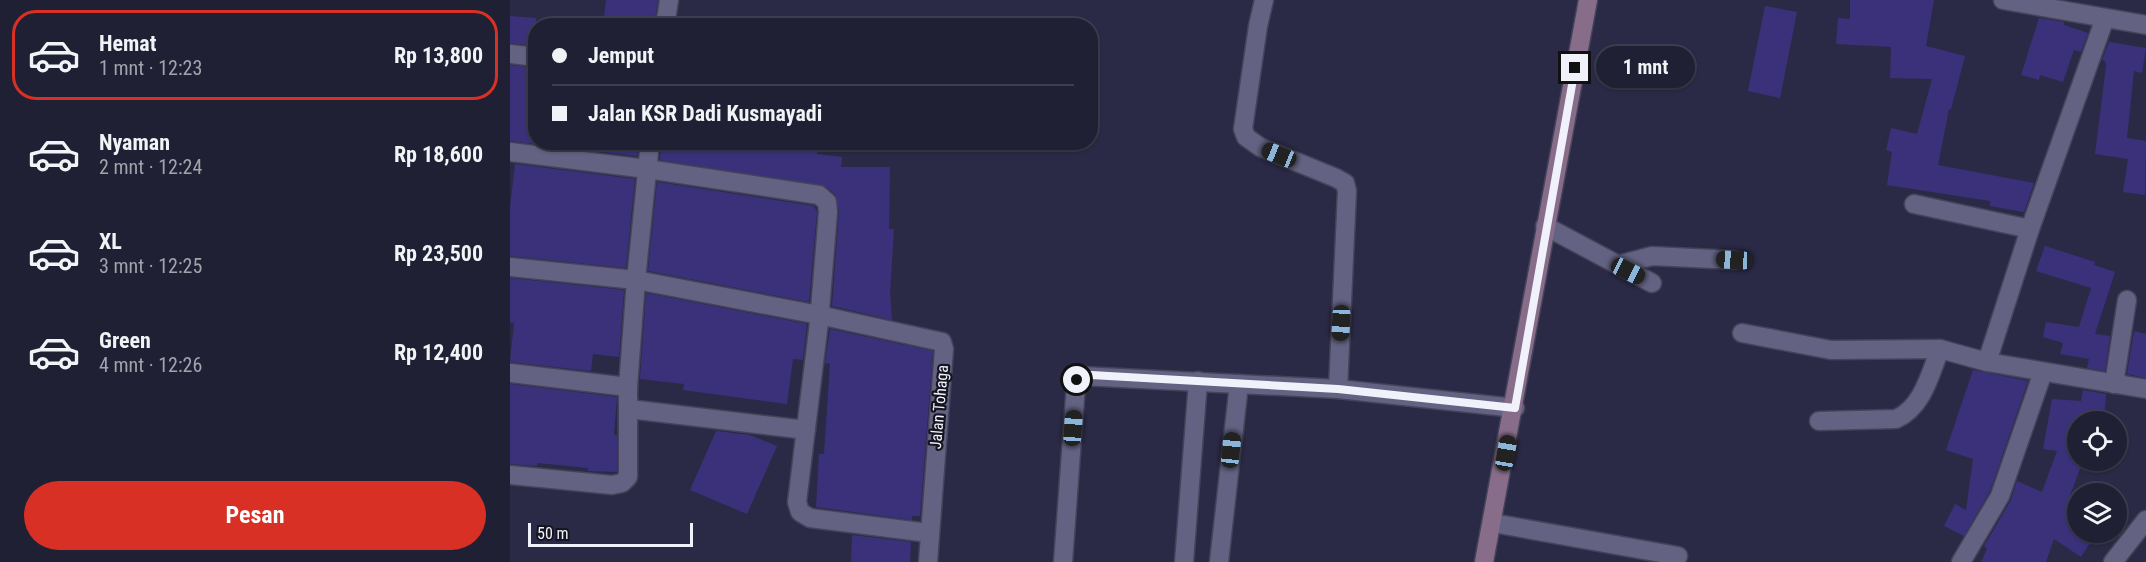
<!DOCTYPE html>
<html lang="id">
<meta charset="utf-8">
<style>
:root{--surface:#202034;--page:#28283c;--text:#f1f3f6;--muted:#a2a3ac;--line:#3d3e4f;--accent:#d93025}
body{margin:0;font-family:"Roboto Condensed",sans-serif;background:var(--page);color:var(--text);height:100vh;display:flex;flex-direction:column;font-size:22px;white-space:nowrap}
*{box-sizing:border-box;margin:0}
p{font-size:20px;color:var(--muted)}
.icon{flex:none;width:33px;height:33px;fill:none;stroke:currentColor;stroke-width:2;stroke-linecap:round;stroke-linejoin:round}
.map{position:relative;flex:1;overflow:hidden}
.sheet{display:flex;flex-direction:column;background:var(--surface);width:510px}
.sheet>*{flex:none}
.hud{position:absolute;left:18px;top:18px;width:570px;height:132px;border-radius:24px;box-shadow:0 2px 4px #0004,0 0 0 2px var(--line);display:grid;align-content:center;height:132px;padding:0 24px;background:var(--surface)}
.tools{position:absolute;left:1557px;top:411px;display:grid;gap:12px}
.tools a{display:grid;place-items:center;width:60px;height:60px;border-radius:50%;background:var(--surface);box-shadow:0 2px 4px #0004,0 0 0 2px var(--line);font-size:30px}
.scale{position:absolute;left:18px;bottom:15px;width:165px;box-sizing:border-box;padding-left:6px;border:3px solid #f1f1fc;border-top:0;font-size:16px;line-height:21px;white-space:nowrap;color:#f1f1fc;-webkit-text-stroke:4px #151521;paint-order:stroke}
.end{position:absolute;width:27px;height:27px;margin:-14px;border:8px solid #f1f1fc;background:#111;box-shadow:0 0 0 3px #111}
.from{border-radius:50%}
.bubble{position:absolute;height:42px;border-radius:21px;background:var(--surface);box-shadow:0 2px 4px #0004,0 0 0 2px var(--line);font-size:20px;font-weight:700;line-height:42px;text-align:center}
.car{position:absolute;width:18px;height:36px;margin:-18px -9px;border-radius:8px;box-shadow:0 0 4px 2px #0007;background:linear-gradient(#222 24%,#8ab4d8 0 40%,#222 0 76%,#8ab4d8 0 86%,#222 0)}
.hud b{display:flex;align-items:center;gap:21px;height:57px;font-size:22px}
.hud b+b{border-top:2px solid var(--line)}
.hud i{width:15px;height:15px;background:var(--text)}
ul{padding:10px 0 0;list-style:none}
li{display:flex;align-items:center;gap:18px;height:90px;margin:0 12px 9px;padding:0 12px;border:3px solid transparent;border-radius:24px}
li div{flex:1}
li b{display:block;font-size:22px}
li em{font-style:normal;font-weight:700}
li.selected{border-color:var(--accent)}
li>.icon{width:54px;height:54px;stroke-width:1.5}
.primary-button{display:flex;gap:12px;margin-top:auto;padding:12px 24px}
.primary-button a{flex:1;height:69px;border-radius:36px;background:var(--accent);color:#fff;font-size:24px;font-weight:700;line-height:69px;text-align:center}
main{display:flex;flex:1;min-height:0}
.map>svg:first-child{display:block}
.building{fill:#3b317b}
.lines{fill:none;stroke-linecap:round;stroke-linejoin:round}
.minor-casing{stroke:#454359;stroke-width:21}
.secondary-casing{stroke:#454359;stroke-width:21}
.minor{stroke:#636282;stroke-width:18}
.secondary{stroke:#876d8a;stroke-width:18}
.route{stroke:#f1f1fc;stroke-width:8}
.labels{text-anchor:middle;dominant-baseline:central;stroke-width:4.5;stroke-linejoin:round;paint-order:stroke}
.street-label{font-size:16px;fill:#f1f1fc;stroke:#151521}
</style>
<main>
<section class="sheet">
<ul>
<li class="selected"><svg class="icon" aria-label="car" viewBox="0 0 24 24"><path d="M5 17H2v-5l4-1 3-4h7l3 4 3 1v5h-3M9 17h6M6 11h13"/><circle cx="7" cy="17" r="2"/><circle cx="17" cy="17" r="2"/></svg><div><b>Hemat</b><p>1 mnt · 12:23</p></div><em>Rp 13,800</em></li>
<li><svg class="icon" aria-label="car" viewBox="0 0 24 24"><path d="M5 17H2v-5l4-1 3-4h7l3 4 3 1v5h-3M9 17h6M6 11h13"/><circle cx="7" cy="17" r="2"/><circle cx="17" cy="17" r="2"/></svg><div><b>Nyaman</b><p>2 mnt · 12:24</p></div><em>Rp 18,600</em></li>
<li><svg class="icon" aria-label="car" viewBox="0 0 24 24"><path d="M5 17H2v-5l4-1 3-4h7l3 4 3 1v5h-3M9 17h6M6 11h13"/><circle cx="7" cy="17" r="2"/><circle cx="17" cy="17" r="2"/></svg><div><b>XL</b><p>3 mnt · 12:25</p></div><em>Rp 23,500</em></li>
<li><svg class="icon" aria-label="car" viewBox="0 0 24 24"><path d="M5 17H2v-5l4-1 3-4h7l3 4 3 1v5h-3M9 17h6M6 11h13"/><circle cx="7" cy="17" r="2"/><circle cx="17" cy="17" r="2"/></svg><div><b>Green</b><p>4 mnt · 12:26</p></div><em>Rp 12,400</em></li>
</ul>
<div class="primary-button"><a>Pesan</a></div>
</section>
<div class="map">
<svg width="1636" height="562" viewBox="0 0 1636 562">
<rect width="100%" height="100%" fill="#2b2a46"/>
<g class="building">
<path d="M96,0H148L144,26H93Z"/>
<path d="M1340,0H1424L1416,46L1455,56L1441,109H1439L1428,165L1524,183L1514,212L1480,206V201L1377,185L1382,152L1376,150L1381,128L1407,134L1422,79L1380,78L1381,47L1326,44L1328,18L1340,19Z"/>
<path d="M1255,6L1287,12L1270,98L1238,91Z"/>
<path d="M0,16L26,18V46L0,43Z"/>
<path d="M1529,18L1554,22V25L1578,33L1571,52L1564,50L1553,82L1530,75L1529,80L1511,75Z"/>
<path d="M1599,42L1636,48L1632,73L1624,71L1617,138L1636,141L1635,195L1613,192L1618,159L1585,154L1596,66L1595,61L1592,60Z"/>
<path d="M0,65L26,68V142H129L127,156L0,141Z"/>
<path d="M151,142H309L307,154L332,157L331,167H380L379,229H384L380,293L382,320L322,306L329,211L325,194L316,187L150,160Z"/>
<path d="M5,164L125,179L116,268L0,256V208Z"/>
<path d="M147,182L304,206L307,212L299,302L138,271Z"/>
<path d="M1535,246L1585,262L1584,265L1605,272L1585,334L1600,336L1595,371L1577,368L1579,359L1550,354L1553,343L1533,337L1536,322L1569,327L1581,288L1526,271Z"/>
<path d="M0,278L114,290L109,357L83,354L81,371L0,362L4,323L0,322Z"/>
<path d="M136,293L297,324L293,360L283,359L277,404L173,390L174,384L130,379Z"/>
<path d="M320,329L423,351L410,516H402V520L306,507L309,454H314L320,364L315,363Z"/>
<path d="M1624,331L1636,334V378L1617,374Z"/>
<path d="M1463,370L1518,381L1480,491L1454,536L1434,526L1445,504L1456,510L1463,459L1436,450Z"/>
<path d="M0,384L107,397L104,435H107V472L78,471V468L28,463L27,466L0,464Z"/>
<path d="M1573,390L1596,394L1594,422H1568V467L1570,468L1556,507L1568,513V532H1587L1571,557L1544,539L1536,562H1471L1477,549L1474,546L1500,502L1507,481L1532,492L1547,451L1533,449L1542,399L1571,401Z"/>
<path d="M206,431L240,435L267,446L237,514L180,490Z"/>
<path d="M342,535L401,542L400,562H341Z"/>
</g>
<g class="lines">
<g class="minor-casing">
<g id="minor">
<path d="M754,0L748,26L733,129L736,137L750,147L826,178L835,183L837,191L828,389"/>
<path d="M1493,0L1636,25"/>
<path d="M155,26L159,0"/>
<path d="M0,54L26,57"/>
<path d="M0,152L137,169L309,195L317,202L318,212L309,322L287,502L290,512L300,518L419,533"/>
<path d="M1404,204L1520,229"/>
<path d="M1035,226L1142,283"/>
<path d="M1108,265L1142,256L1224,260"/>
<path d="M0,267L126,280L309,315L432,342L434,349L418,562"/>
<path d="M1232,333L1321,350L1430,349L1477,362L1636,389"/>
<path d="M1477,362L1520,229L1595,18"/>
<path d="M0,373L118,387"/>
<path d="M1604,384L1617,300"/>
<path d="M119,409L296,430"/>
<path d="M1309,421L1386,419C1413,407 1420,374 1430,349"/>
<path d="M0,475L102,485L112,483L118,477V387L126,280L140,142"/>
<path d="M983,523L1168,556"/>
<path d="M553,562L566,384L572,376L828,389L1005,408"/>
<path d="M674,562L688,381"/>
<path d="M709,562L729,384"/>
<path d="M1451,562L1490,496L1533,372"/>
<path d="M1603,562L1636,520"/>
</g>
</g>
<g class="secondary-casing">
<path id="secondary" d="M974,562L1078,0"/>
</g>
<use href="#minor" class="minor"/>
<use href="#secondary" class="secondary"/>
</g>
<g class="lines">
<path class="route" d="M567,380L581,375L828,389L1005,408L1065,68"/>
</g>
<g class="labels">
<g class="street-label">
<text transform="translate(429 407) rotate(-85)">Jalan Tohaga</text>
</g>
</g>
</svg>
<div class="tools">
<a><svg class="icon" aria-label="locate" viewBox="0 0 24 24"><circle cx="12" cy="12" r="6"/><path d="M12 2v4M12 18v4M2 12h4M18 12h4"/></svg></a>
<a><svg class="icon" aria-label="layers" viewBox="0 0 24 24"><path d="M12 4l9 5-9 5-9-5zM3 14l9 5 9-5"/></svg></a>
</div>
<div class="scale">50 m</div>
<i class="end from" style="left:567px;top:380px"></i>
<i class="end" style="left:1065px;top:68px"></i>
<div class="bubble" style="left:1086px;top:46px;width:99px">1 mnt</div>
<i class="car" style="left:769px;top:155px;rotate:292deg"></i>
<i class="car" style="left:1224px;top:260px;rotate:273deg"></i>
<i class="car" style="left:1118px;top:271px;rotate:117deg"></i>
<i class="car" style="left:831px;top:323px;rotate:183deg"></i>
<i class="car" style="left:563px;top:428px;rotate:4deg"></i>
<i class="car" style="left:721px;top:450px;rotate:6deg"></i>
<i class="car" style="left:996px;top:453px;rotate:10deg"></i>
<div class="hud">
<b><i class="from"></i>Jemput</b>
<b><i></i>Jalan KSR Dadi Kusmayadi</b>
</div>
</div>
</main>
